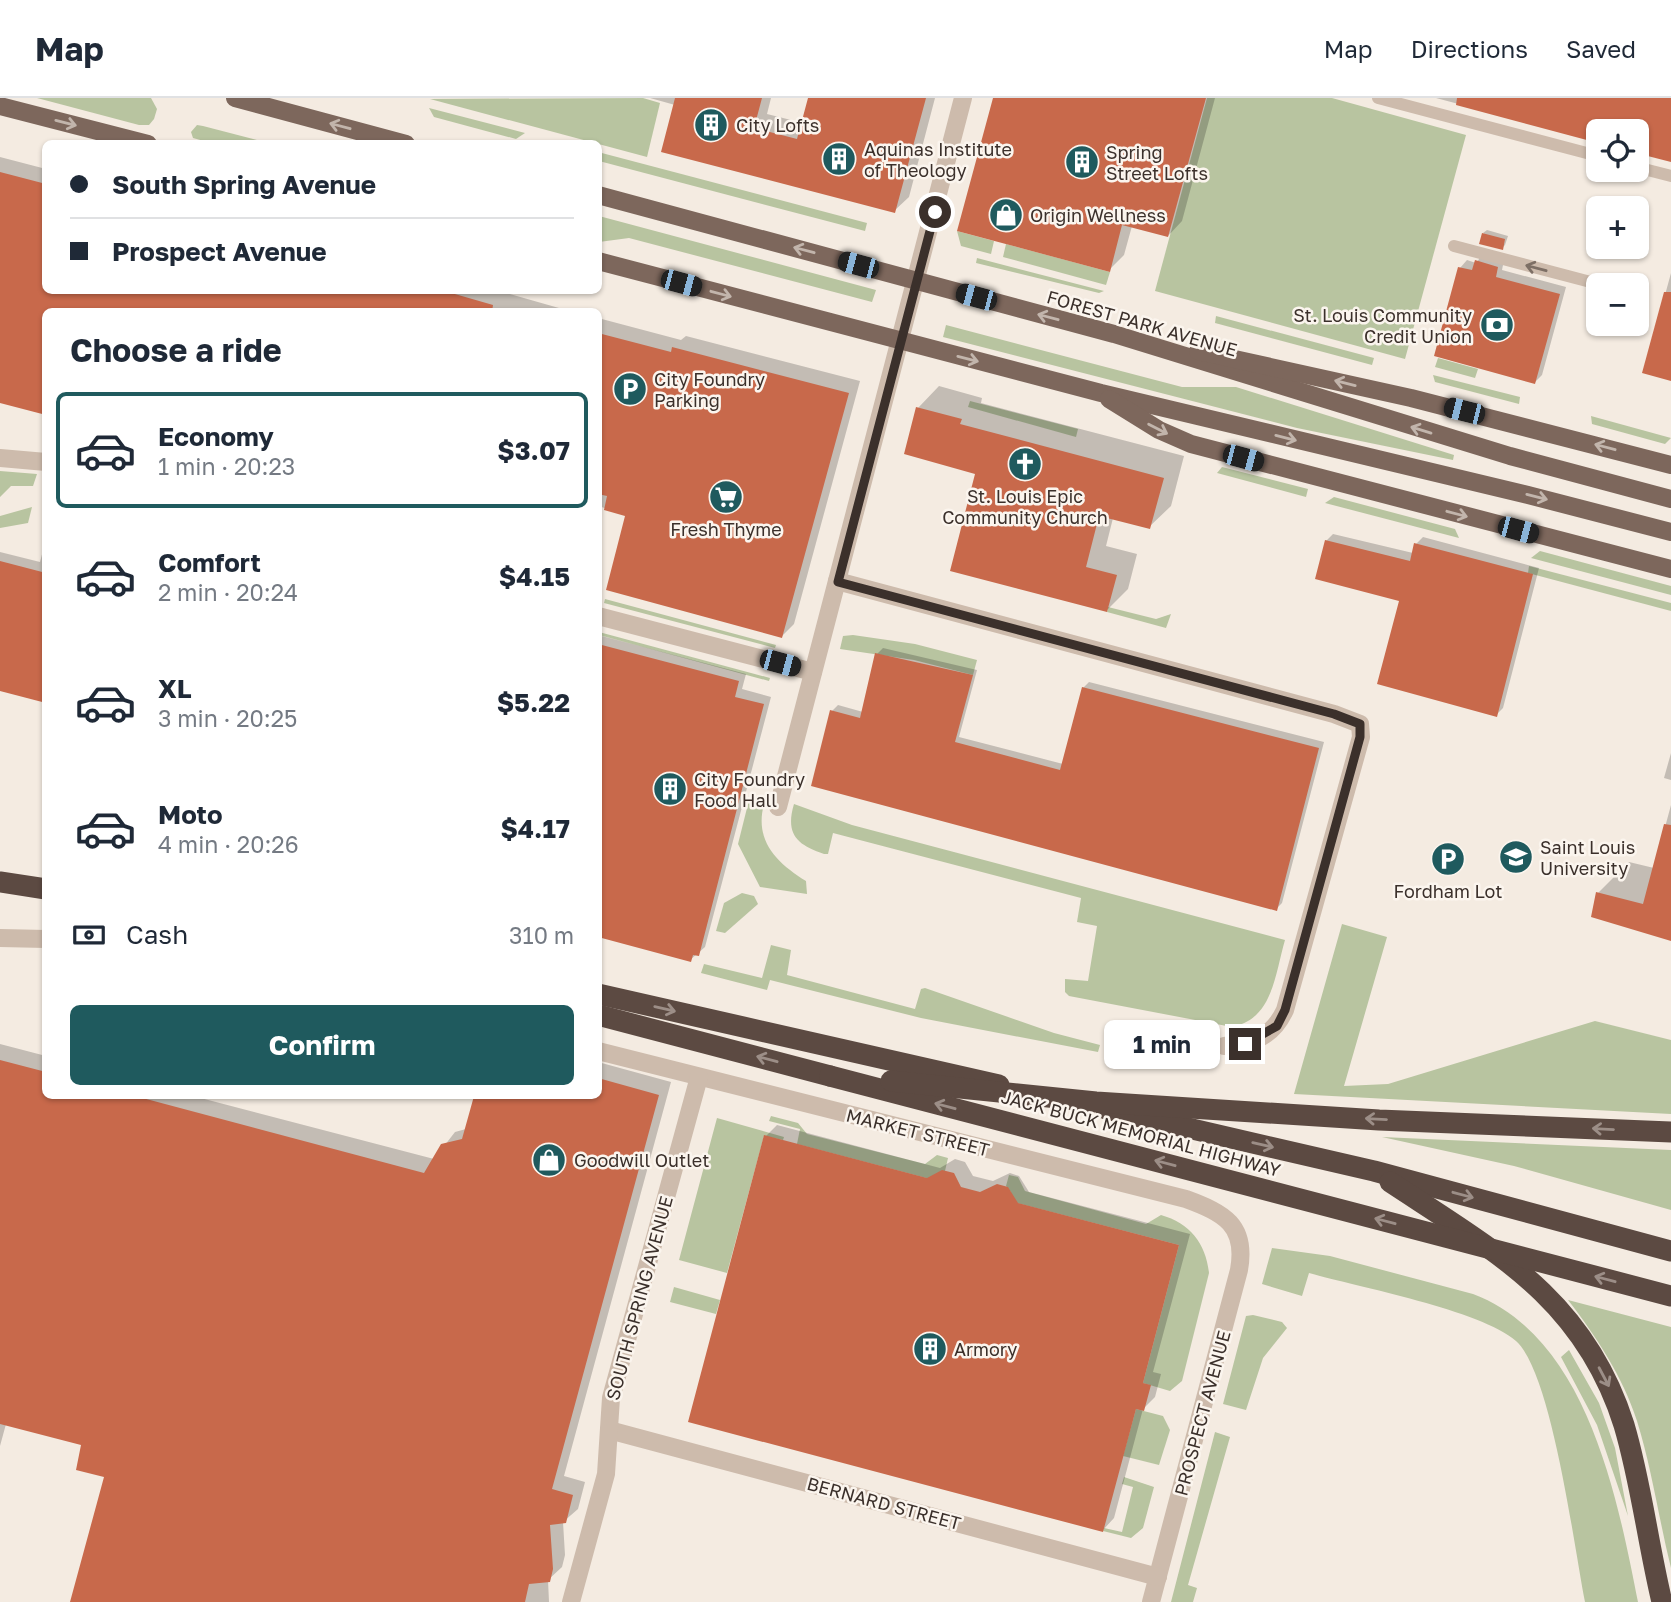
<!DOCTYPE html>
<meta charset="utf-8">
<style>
:root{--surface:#fff;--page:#f6f6f7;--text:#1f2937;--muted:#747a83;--line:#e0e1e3;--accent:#1f5a5e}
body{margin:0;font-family:"Golos Text",sans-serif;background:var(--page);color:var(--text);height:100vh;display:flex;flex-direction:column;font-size:26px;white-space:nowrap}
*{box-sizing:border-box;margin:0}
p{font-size:23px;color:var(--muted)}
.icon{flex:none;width:38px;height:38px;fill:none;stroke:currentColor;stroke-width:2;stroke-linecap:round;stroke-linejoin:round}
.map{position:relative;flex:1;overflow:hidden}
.panel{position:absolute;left:42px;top:210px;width:560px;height:791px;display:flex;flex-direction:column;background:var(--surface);border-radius:10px;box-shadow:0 2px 5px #0004}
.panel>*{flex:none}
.top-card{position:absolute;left:42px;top:42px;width:560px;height:154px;border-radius:10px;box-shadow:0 2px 5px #0004;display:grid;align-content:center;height:154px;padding:0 28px;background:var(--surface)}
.buttons{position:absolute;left:1586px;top:21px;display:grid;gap:14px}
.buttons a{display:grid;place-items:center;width:63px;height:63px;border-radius:10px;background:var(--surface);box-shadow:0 2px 5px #0004;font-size:35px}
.end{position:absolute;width:32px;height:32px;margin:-16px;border:9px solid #3b302b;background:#fff;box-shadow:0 0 0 4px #fff}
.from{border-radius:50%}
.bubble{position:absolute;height:49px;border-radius:10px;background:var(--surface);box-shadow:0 2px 5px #0004;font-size:23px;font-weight:700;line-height:49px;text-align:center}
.car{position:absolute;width:21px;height:42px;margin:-21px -10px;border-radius:9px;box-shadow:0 0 5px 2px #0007;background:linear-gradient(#222 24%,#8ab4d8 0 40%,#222 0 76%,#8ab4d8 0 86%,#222 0)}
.top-card b{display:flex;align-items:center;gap:24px;height:66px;font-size:26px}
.top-card b+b{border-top:2px solid var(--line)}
.top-card i{width:18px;height:18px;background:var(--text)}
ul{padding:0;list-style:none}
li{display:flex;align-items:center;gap:21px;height:116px;margin:0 14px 10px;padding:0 14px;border:4px solid transparent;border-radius:10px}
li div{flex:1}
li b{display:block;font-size:26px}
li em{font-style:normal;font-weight:700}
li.on{border-color:var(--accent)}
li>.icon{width:63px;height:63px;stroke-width:1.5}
h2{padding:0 28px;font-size:32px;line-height:84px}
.pay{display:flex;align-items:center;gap:18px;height:77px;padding:0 28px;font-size:26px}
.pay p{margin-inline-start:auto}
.primary-button{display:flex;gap:14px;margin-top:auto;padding:14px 28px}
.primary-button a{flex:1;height:80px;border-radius:10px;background:var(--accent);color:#fff;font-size:28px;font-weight:700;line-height:80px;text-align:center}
header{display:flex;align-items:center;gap:42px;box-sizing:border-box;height:98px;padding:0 35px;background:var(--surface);border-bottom:2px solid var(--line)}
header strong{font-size:33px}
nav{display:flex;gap:38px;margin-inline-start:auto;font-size:24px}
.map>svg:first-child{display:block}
.green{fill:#b8c4a0}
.shadow{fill:#0003}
.building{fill:#c8694b}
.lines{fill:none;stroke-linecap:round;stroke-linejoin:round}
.lane{stroke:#cdbbac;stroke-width:12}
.street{stroke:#cdbbac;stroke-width:18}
.primary{stroke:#7d675c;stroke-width:18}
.highway{stroke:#5c4a42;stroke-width:21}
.highway-bridge{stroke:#5c4a42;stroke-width:21}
.oneway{stroke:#c2b5ac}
.oneway2{stroke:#7d6f65}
.oneway3{stroke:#9c8e87}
.route{stroke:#3b302b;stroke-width:9}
.labels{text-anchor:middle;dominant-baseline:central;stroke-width:5;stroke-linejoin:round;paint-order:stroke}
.poi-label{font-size:18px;fill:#3b302b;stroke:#fbf5ee;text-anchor:start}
.street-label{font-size:18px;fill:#3b302b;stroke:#fbf5ee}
</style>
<header>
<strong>Map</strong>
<nav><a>Map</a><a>Directions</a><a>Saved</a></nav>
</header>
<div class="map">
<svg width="1671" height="1504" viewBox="0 0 1671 1504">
<rect width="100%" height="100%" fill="#f4ebe1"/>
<g class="green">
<path d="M37,0H151L157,11L154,21L149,27H139Z"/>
<path d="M643,0L660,5L647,59L430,1Z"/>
<path d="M1207,0H1332L1466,37L1405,261L1155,193Z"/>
<path d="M429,10L525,35L516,41L434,19Z"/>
<path d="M197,27L203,28L269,45H211L193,40L191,34Z"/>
<path d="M598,54L867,125L865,133L599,63Z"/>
<path d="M599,118L876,192L872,204L629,140L599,144Z"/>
<path d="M957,133L994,143L991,156L961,148Z"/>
<path d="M1006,146L1110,174L1106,187L1003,159Z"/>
<path d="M977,160L1104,193L1099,195L976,165Z"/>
<path d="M1216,218L1374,260L1372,267L1215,225Z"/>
<path d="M946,227L1182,289H1236L1454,357L1453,362L1297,330L943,239Z"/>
<path d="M1438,260L1478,271L1475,280L1435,269Z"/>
<path d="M1433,277L1520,299L1519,306L1435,284Z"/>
<path d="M970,303L1078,331L1076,339L968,309Z"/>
<path d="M1591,318L1671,340L1665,346L1592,326Z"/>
<path d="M1222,369L1308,391L1306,399L1217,375Z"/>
<path d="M0,373L37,376L33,388H11L0,399Z"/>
<path d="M1334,399L1455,431L1459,440L1325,405Z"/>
<path d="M32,409L28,425L0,430V418Z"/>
<path d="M1540,453L1671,488V497L1531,460Z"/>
<path d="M1529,468L1671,505V513L1528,475Z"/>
<path d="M605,501L776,547L775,550L604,505Z"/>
<path d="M1108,509L1156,521L1171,516L1166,530L1107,514Z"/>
<path d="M599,534L770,580L769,583L599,537Z"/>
<path d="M853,537L915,546L977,562L973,577L914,562L840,551L843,538Z"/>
<path d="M749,702L764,706C754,743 777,765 806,783L807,796L760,789L738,746Z"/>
<path d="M794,706L852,727L1285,842C1275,876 1273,921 1232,929L1069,898L1065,894V881L1088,883L1097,828L1077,824L1081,800L833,735L828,756H824C797,747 785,736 794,706Z"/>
<path d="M742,795L754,798L758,806L725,835L716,833L724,805Z"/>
<path d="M1342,826L1387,839L1344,988L1388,986L1595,923L1671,942V1016L1294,996Z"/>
<path d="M771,847L791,852L787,877L915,911L921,891L925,890L1054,935L1100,947L1098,954L921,920L770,882L767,892L701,875L704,866L762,880Z"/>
<path d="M771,1018L798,1025L807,1036L925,1066L937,1057L948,1060L945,1073L934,1082L797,1046L800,1031L769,1023Z"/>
<path d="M717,1020L784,1039L783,1042L764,1038L727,1175L679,1162Z"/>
<path d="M1382,1039L1671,1052V1112L1514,1068Z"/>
<path d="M1009,1077L1018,1079L1025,1093L1146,1126L1161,1117C1190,1125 1206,1146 1209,1175L1182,1283L1170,1293L1143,1285L1179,1147L1009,1103L1011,1094L1006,1088Z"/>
<path d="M1272,1150L1330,1158L1473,1196C1587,1239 1617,1398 1638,1504H1585C1574,1449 1552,1275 1516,1243C1481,1212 1358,1189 1309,1175L1302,1198L1262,1186Z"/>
<path d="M674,1189L720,1202L716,1216L670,1204Z"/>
<path d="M1568,1202L1671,1229V1470C1659,1422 1652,1371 1637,1323C1623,1279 1596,1238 1568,1202Z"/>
<path d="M1253,1217L1282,1224L1287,1230L1263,1260L1246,1312L1223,1306L1246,1218Z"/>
<path d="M1569,1252L1599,1305L1615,1350L1628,1418L1597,1327L1561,1259Z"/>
<path d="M1136,1311L1163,1318L1170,1332L1159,1367L1123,1358Z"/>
<path d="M1215,1334L1230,1339L1188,1487L1197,1490L1193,1504H1171Z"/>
<path d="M1124,1379L1154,1389L1143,1430L1131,1440L1103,1433L1104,1430L1122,1434L1133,1389L1122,1386Z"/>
</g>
<g class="shadow">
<path d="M650,0H771L767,16L803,25L810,0H935L909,99L894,113L675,7Z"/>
<path d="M995,0H1215L1182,123L1168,138L1132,128L1124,157L1109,172Z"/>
<path d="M1436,0H1671V63L1636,33H1598V43Z"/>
<path d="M0,59L46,71V192H496L573,214H46L0,303Z"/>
<path d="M1487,132L1508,138L1505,147L1502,150L1483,135Z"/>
<path d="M1483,156L1504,162L1502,172L1566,189L1542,277L1535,284L1460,170L1467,162L1476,165Z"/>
<path d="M1671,175V281L1644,274Z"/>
<path d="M598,220L681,242L686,238L860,283L794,526L782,538L628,417L598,408Z"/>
<path d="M939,288L982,300L981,305L1184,358L1171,408L1149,429L1113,420L1106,448L1137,456L1128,491L1106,513L918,310Z"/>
<path d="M1333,436L1413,455L1416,446L1423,439L1539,470L1503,610L1496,617L1401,501L1326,443Z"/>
<path d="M46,441V603L0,591V454L40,464Z"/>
<path d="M598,537L746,576L742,591L771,599L705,849L690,862L598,837Z"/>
<path d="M883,550L977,572L959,639L1063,666L1083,590L1089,584L1324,644L1282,805L1276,811L832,613L838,607L863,614L877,556Z"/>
<path d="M1671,655V682L1664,680Z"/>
<path d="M1671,707V840L1598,795L1629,764L1654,770Z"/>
<path d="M0,946L46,958V998H193L434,1061L455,1034L466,1031L475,998H598V964L671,984L564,1378L585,1384L578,1411L563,1424L565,1457L562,1469L548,1482L549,1504H71L106,1378L83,1346L6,1326L0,1348Z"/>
<path d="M777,1027L940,1070L955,1061L965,1064L973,1078L993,1083L1010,1075L1019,1078L1029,1094L1190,1136L1153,1274L1161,1276L1155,1299L1143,1311L1114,1420L1103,1432L766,1038Z"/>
</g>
<g class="building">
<path d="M675,0H762L754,30L797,41L808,0H926L895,115L661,54Z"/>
<path d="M993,0H1206L1168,139L1122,127L1110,174L957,133Z"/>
<path d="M1457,0H1671V64L1636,55V33H1598V45L1456,7Z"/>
<path d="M0,74L46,86V192H441L493,207L492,214H46V317L0,305Z"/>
<path d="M1482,135L1505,141L1503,152L1479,146Z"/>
<path d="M1475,162L1498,169L1496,179L1560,196L1535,286L1434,258L1458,169L1472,172Z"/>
<path d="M1664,194H1671V283L1642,275Z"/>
<path d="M598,235L671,254L672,249L849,295L782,540L606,492L625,418L604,412L607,398L598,396Z"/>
<path d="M916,309L962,321L960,326L1164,380L1150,431L1099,418L1086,469L1117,477L1107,514L950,473L975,376L904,356Z"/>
<path d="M1325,442L1410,463L1414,445L1533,476L1497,619L1377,586L1399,503L1315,481Z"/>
<path d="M0,463L46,475V605L0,593Z"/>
<path d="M598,546L739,583L735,599L764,606L699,858L693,857L691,864L598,839Z"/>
<path d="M875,555L973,577L955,644L1060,672L1082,589L1319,650L1277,813L811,688L830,612L860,620Z"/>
<path d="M1664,726L1671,727V843L1591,819L1596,794L1643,806Z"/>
<path d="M0,962L46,974V998H135L424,1075L441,1046L462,1041L474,998H598V980L659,997L552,1391L573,1397L566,1425L550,1427L553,1471L550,1484L529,1486L525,1504H70L104,1379L76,1372L81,1347L0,1326Z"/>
<path d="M764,1037L927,1080L942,1072L954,1075L961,1089L980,1094L997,1086L1008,1089L1018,1105L1179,1147L1143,1285L1151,1287L1144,1313L1136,1311L1103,1434L688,1324Z"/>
</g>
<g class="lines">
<g class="lane">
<path d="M1378,0L1598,58"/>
<path d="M1636,69L1671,78"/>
<path d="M1454,148L1602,187"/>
</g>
<g class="street">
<path d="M0,360L46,364"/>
<path d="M837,483L1334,616L1360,626L1361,639L1285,912C1272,940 1253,945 1224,948"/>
<path d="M598,518L813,574"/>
<path d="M778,709L963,0"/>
<path d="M0,840L46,841"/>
<path d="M598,953L1186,1101C1224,1115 1247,1127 1239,1172L1151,1504"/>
<path d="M609,1332L1158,1479"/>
<path d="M571,1504L606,1376L611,1300L699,979"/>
</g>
<g class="primary">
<path d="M235,0L406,46"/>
<path d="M0,8L148,46"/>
<path d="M598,97L1114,236L1510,358L1671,401"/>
<path d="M598,163L1101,295L1528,397L1671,434"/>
<path d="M1198,253L1411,300L1671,367"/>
<path d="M1109,301L1159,332L1191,346L1671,471"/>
</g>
<g class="highway">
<path d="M0,784L46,791"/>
<path d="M598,896L999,987"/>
<path d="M598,917L830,978"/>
<path d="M1106,1011L1374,1073L1671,1153"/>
<path d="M1390,1084C1493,1152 1584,1200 1624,1327C1641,1384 1648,1446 1662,1504"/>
</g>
<g class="highway-bridge">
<path d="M830,978L1671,1198"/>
<path d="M891,983L1096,1004L1379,1022L1671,1034"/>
</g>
</g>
<defs><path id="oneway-shaft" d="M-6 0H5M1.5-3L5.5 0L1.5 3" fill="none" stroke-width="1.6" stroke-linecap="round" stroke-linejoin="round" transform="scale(1.75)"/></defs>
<g class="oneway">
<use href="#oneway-shaft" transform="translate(66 25) rotate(14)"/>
<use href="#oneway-shaft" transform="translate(340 28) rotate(-165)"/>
<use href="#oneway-shaft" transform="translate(804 152) rotate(-165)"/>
<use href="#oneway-shaft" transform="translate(721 196) rotate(15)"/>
<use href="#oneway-shaft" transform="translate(1048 219) rotate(-165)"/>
<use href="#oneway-shaft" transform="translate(968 261) rotate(14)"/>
<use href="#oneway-shaft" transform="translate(1345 285) rotate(-166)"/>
<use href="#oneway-shaft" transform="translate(1158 331) rotate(27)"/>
<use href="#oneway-shaft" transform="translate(1421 332) rotate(-163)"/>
<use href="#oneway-shaft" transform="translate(1286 340) rotate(14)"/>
<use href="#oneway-shaft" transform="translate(1605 349) rotate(-165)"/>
<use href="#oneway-shaft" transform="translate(1537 399) rotate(14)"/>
<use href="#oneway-shaft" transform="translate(1457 416) rotate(15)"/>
</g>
<use class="oneway2" href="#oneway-shaft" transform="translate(1536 170) rotate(-165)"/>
<g class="oneway3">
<use href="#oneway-shaft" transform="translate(665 911) rotate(13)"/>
<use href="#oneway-shaft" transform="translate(767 961) rotate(-165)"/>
<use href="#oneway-shaft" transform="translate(945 1008) rotate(-165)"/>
<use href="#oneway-shaft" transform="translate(1376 1021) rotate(-177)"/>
<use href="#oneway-shaft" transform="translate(1603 1031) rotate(-177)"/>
<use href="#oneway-shaft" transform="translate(1263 1047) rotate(13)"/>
<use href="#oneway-shaft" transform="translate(1165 1065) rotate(-165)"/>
<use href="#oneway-shaft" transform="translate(1463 1097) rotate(15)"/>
<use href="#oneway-shaft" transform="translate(1385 1123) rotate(-165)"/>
<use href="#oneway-shaft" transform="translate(1605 1181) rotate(-165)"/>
<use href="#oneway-shaft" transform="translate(1604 1279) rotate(62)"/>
</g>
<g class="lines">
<path class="route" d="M935,114L838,484L1334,616L1360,626V639L1285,912L1277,928L1245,946"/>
</g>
<defs>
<g id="building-disc" transform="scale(1.75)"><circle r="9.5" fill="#1f5a5e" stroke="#fbf5ee"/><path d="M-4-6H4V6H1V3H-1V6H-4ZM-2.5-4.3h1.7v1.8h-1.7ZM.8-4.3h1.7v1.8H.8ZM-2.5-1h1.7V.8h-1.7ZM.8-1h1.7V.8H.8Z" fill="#fff"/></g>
<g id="shop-disc" transform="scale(1.75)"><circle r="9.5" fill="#1f5a5e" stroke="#fbf5ee"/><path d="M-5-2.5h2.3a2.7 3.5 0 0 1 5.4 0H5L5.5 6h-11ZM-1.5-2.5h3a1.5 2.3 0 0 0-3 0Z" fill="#fff"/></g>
<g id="bank-disc" transform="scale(1.75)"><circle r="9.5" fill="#1f5a5e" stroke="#fbf5ee"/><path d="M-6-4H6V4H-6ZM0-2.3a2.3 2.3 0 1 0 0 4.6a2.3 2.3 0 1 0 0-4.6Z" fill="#fff"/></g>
<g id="parking-disc" transform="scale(1.75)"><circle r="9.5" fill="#1f5a5e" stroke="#fbf5ee"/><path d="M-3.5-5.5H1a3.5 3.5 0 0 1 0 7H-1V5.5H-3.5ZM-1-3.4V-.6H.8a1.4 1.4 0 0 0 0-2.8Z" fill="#fff"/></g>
<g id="church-disc" transform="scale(1.75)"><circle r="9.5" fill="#1f5a5e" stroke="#fbf5ee"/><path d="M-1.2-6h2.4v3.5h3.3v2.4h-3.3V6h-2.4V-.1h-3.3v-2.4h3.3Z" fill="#fff"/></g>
<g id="supermarket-disc" transform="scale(1.75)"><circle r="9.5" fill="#1f5a5e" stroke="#fbf5ee"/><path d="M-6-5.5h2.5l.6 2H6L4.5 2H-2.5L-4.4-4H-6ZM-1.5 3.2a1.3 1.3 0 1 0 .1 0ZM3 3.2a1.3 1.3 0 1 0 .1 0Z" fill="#fff"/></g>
<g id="university-disc" transform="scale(1.75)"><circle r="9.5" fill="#1f5a5e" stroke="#fbf5ee"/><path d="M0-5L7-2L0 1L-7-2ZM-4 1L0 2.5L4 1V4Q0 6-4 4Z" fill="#fff"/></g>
</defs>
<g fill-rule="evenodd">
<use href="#building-disc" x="711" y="27"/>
<use href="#building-disc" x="839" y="61"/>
<use href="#building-disc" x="1082" y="64"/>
<use href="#shop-disc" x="1006" y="117"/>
<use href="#bank-disc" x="1497" y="227"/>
<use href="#parking-disc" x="630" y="291"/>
<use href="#church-disc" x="1025" y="366"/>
<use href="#supermarket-disc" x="726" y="399"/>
<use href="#building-disc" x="670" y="691"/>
<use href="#university-disc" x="1516" y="759"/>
<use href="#parking-disc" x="1448" y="761"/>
<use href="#shop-disc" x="549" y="1062"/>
<use href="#building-disc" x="930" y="1251"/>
</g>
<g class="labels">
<g class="poi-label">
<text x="736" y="27">City Lofts</text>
<text x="864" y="51">Aquinas Institute<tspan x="864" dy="21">of Theology</tspan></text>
<text x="1106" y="54">Spring<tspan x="1106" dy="21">Street Lofts</tspan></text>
<text x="1030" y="117">Origin Wellness</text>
<text x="1472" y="217" text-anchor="end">St. Louis Community<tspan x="1472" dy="21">Credit Union</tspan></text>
<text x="654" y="281">City Foundry<tspan x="654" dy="21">Parking</tspan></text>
<text x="1025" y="398" text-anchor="middle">St. Louis Epic<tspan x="1025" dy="21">Community Church</tspan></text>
<text x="726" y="431" text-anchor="middle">Fresh Thyme</text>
<text x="694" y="681">City Foundry<tspan x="694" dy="21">Food Hall</tspan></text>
<text x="1540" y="749">Saint Louis<tspan x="1540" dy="21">University</tspan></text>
<text x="1448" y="793" text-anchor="middle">Fordham Lot</text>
<text x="574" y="1062">Goodwill Outlet</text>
<text x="954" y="1251">Armory</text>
</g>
<g class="street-label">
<text transform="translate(1142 225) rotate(16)">FOREST PARK AVENUE</text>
<text transform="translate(918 1034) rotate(14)">MARKET STREET</text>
<text transform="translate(1141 1035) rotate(15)">JACK BUCK MEMORIAL HIGHWAY</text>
<text transform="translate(639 1200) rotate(-75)">SOUTH SPRING AVENUE</text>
<text transform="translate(1202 1315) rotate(-75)">PROSPECT AVENUE</text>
<text transform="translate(884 1405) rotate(15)">BERNARD STREET</text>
</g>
</g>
</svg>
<div class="buttons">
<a><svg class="icon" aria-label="locate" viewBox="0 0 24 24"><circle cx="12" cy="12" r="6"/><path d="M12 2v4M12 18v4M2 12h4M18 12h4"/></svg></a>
<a>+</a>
<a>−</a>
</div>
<i class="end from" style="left:935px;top:114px"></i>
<i class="end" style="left:1245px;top:946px"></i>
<div class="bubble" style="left:1104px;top:922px;width:116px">1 min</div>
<i class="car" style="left:858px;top:167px;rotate:285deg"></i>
<i class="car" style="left:681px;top:185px;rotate:105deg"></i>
<i class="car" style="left:976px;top:199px;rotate:285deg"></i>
<i class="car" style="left:1464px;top:313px;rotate:284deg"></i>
<i class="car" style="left:1243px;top:360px;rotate:105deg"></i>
<i class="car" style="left:1518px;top:432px;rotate:105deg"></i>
<i class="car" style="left:780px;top:565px;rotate:105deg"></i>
<div class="top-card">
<b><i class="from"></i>South Spring Avenue</b>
<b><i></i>Prospect Avenue</b>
</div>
<section class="panel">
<h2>Choose a ride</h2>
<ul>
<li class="on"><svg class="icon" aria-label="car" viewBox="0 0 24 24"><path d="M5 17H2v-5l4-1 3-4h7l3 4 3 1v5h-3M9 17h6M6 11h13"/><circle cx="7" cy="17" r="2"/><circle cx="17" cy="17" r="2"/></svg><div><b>Economy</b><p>1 min · 20:23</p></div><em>$3.07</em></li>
<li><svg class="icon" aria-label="car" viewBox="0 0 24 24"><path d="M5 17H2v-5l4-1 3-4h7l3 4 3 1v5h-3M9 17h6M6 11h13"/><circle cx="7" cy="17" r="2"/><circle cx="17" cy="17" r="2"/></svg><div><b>Comfort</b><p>2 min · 20:24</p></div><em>$4.15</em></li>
<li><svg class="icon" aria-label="car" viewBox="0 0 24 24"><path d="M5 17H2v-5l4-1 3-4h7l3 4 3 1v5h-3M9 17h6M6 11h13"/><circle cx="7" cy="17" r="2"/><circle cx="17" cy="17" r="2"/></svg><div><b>XL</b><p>3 min · 20:25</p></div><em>$5.22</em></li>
<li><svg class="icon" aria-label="car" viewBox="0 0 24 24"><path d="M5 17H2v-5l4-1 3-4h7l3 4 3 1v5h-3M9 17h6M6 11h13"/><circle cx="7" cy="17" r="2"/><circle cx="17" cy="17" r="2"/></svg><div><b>Moto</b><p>4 min · 20:26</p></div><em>$4.17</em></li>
</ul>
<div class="pay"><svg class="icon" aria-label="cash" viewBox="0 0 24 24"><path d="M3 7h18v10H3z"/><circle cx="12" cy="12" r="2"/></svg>Cash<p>310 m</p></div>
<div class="primary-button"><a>Confirm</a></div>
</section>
</div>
